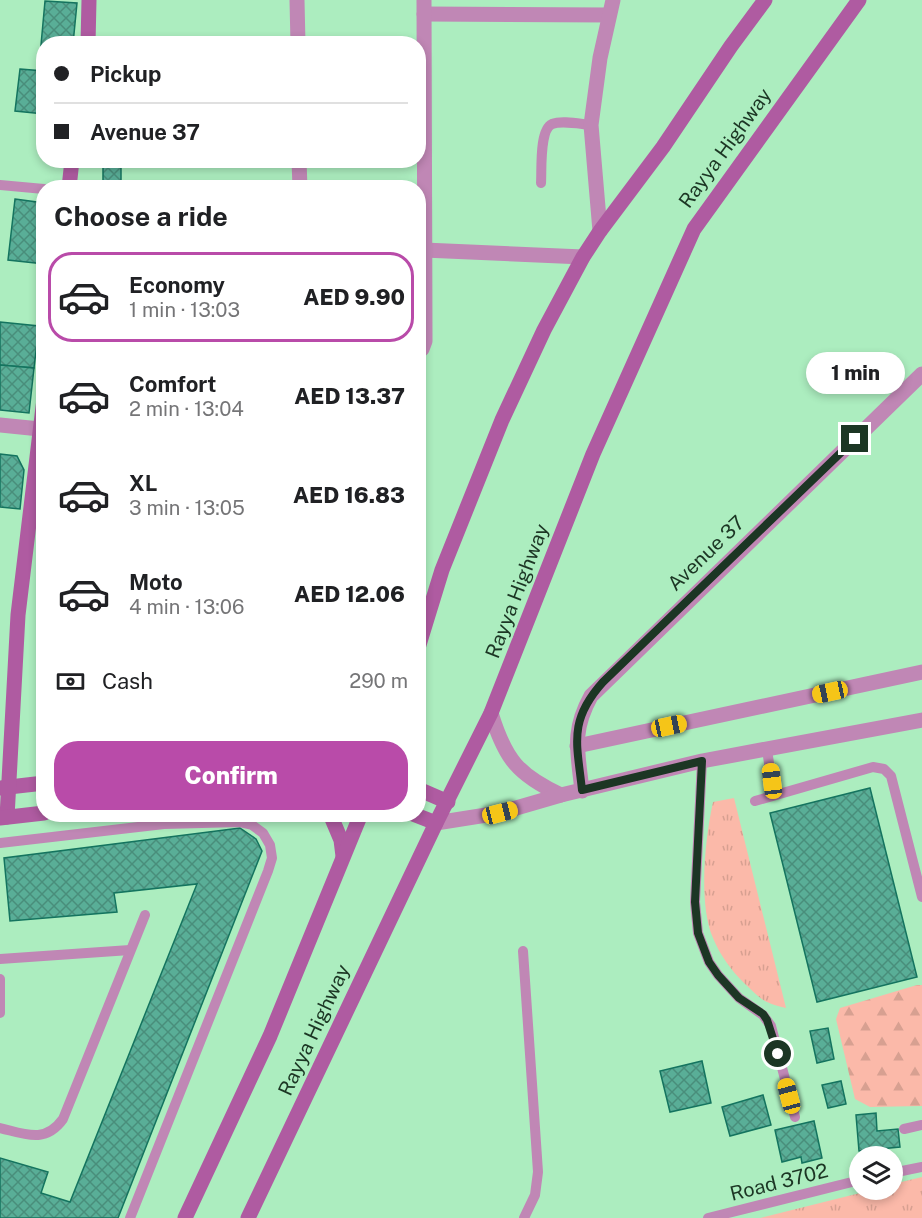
<!DOCTYPE html>
<meta charset="utf-8">
<style>
:root{--surface:#fff;--page:#f6f6f6;--text:#202124;--muted:#757577;--line:#e0e0e0;--accent:#b94ba9}
body{margin:0;font-family:"Public Sans",sans-serif;background:var(--page);color:var(--text);height:100vh;display:flex;flex-direction:column;font-size:22px;white-space:nowrap}
*{box-sizing:border-box;margin:0}
p{font-size:20px;color:var(--muted)}
.icon{flex:none;width:33px;height:33px;fill:none;stroke:currentColor;stroke-width:2;stroke-linecap:round;stroke-linejoin:round}
.map{position:relative;flex:1;overflow:hidden}
.panel{position:absolute;left:36px;top:180px;width:390px;height:642px;display:flex;flex-direction:column;background:var(--surface);border-radius:24px;box-shadow:0 3px 9px #0003}
.panel>*{flex:none}
.guide{position:absolute;left:36px;top:36px;width:390px;height:132px;border-radius:24px;box-shadow:0 3px 9px #0003;display:grid;align-content:center;height:132px;padding:0 18px;background:var(--surface)}
.buttons{position:absolute;left:849px;top:1146px;display:grid;gap:12px}
.buttons a{display:grid;place-items:center;width:54px;height:54px;border-radius:50%;background:var(--surface);box-shadow:0 3px 9px #0003;font-size:30px}
.end{position:absolute;width:27px;height:27px;margin:-14px;border:8px solid #1c3624;background:#fff;box-shadow:0 0 0 3px #fff}
.from{border-radius:50%}
.bubble{position:absolute;height:42px;border-radius:21px;background:var(--surface);box-shadow:0 3px 9px #0003;font-size:20px;font-weight:800;line-height:42px;text-align:center}
.car{position:absolute;width:18px;height:36px;margin:-18px -9px;border-radius:8px;box-shadow:0 0 4px 2px #0007;background:linear-gradient(#f5c518 24%,#345 0 40%,#f5c518 0 76%,#345 0 86%,#f5c518 0)}
.guide b{display:flex;align-items:center;gap:21px;height:57px;font-size:22px}
.guide b+b{border-top:2px solid var(--line)}
.guide i{width:15px;height:15px;background:var(--text)}
ul{padding:0;list-style:none}
li{display:flex;align-items:center;gap:18px;height:90px;margin:0 12px 9px;padding:0 6px;border:3px solid transparent;border-radius:24px}
li div{flex:1}
li b{display:block;font-size:22px}
li em{font-style:normal;font-weight:800}
li.current{border-color:var(--accent)}
li>.icon{width:54px;height:54px;stroke-width:1.5}
h2{padding:0 18px;font-size:27px;line-height:72px}
.pay{display:flex;align-items:center;gap:15px;height:66px;padding:0 18px;font-size:22px}
.pay p{margin-inline-start:auto}
.button{display:flex;gap:12px;margin-top:auto;padding:12px 18px}
.button a{flex:1;height:69px;border-radius:24px;background:var(--accent);color:#fff;font-size:24px;font-weight:800;line-height:69px;text-align:center}
.map>svg:first-child{display:block}
.grass{fill:url(#grass-tufts)}
.forest{fill:url(#forest-firs)}
.building{fill:url(#building-cross-hatch);stroke:#14745f;stroke-width:1.5}
.lines{fill:none;stroke-linecap:round;stroke-linejoin:round}
.lane{stroke:#c087b5;stroke-width:10}
.street{stroke:#c087b5;stroke-width:15}
.secondary{stroke:#af5ba1;stroke-width:15}
.route{stroke:#1c3624;stroke-width:8}
.labels{text-anchor:middle;dominant-baseline:central;stroke-width:4.5;stroke-linejoin:round;paint-order:stroke}
.street-label{font-size:20px;fill:#1c3624;stroke:#acedbf}
</style>
<div class="map">
<svg width="922" height="1218" viewBox="0 0 922 1218">
<defs>
<pattern id="grass-tufts" width="24" height="20" patternUnits="userSpaceOnUse" patternTransform="scale(1.5)"><rect width="24" height="20" fill="#fbb9a9"/><path d="M3 7l-1-3M5 7V3M7 7l1-3M15 17l-1-3M17 17v-4M19 17l1-3" fill="none" stroke="#d7a091"/></pattern>
<pattern id="forest-firs" width="22" height="20" patternUnits="userSpaceOnUse" patternTransform="scale(1.5)"><rect width="22" height="20" fill="#fbb9a9"/><path d="M5 1l3.5 6h-7zM16 11l3.5 6h-7z" fill="#d7a091"/></pattern>
<pattern id="building-cross-hatch" width="8" height="8" patternUnits="userSpaceOnUse" patternTransform="scale(1.5)"><rect width="8" height="8" fill="#59ae97"/><path d="M0 0l8 8M0 8l8-8" fill="none" stroke="#498e7b"/></pattern>
</defs>
<rect width="100%" height="100%" fill="#acedbf"/>
<g class="grass">
<path d="M734,798L786,1008C763,1003 761,999 744,983C731,970 720,955 713,938C698,903 705,839 713,802Z"/>
<path d="M922,1177V1218H760L872,1190H892L893,1184Z"/>
</g>
<path class="forest" d="M917,985H922V1106L870,1107L855,1099L836,1019L840,1008Z"/>
<g class="building">
<path d="M45,1L77,3L73,44H44V56H40Z"/>
<path d="M20,69L44,71V114L15,111Z"/>
<path d="M103,163L121,164V188H103Z"/>
<path d="M15,199L44,203V264L8,260Z"/>
<path d="M0,322L39,326L34,368L0,365Z"/>
<path d="M0,365L34,368L29,413L0,410Z"/>
<path d="M0,454L17,456L24,470L20,509L0,507Z"/>
<path d="M870,788L917,977L817,1002L770,813Z"/>
<path d="M240,828L256,839L262,851L118,1218H0V1158L48,1172L41,1193L70,1202L197,884L114,893L117,912L10,921L4,858Z"/>
<path d="M828,1028L834,1059L817,1063L810,1031Z"/>
<path d="M702,1061L711,1103L670,1112L660,1071Z"/>
<path d="M841,1081L846,1104L828,1108L822,1085Z"/>
<path d="M763,1095L771,1125L730,1136L722,1107Z"/>
<path d="M876,1113L877,1131L898,1129L900,1147L859,1151L856,1115Z"/>
<path d="M814,1121L822,1158L802,1163L801,1157L782,1162L775,1130Z"/>
</g>
<g class="lines">
<g class="lane">
<path d="M541,183C542,170 539,130 552,124C562,120 580,124 591,125"/>
<path d="M0,185L44,189"/>
<path d="M767,750L774,795"/>
<path d="M702,761L695,902L698,933L709,962L718,975L739,998L763,1015L771,1026L795,1117"/>
<path d="M755,801L873,767L884,769L891,776L922,897"/>
<path d="M0,843L164,824L239,822L252,825L263,833L270,845L272,858L268,871L130,1218"/>
<path d="M523,951L538,1172L535,1195L524,1218"/>
<path d="M0,959L130,950"/>
<path d="M0,979V1013"/>
<path d="M0,1128C25,1134 45,1144 63,1119L145,915"/>
<path d="M904,1129L922,1125"/>
<path d="M892,1173L922,1167"/>
<path d="M708,1218L860,1180"/>
</g>
<g class="street">
<path d="M297,0L298,44"/>
<path d="M424,14L609,15"/>
<path d="M299,160L300,188"/>
<path d="M600,231L591,125L600,58L613,0"/>
<path d="M424,250L583,257"/>
<path d="M418,352L422,349L425,341L424,0"/>
<path d="M0,425L40,429"/>
<path d="M491,713C505,759 518,775 561,795"/>
<path d="M577,746L922,672"/>
<path d="M582,791C578,752 571,732 591,696L922,374"/>
<path d="M436,823L499,813L561,795L702,761L922,720"/>
</g>
<g class="secondary">
<path d="M88,44L89,0"/>
<path d="M69,188L72,160"/>
<path d="M418,648L442,570L502,420L544,330L583,257L600,231L663,147L731,46L765,0"/>
<path d="M0,788L44,783"/>
<path d="M418,789L448,802"/>
<path d="M330,814L341,840L343,856"/>
<path d="M413,814L436,823"/>
<path d="M7,817L18,615L44,399"/>
<path d="M0,818L44,813"/>
<path d="M185,1218L270,1036L361,814"/>
<path d="M248,1218L436,823L491,713L593,454L694,229L859,0"/>
</g>
</g>
<g class="lines">
<path class="route" d="M778,1054L767,1020L763,1014L739,998L718,975L709,962L698,933L695,902L702,761L582,790C577,743 568,721 603,682L855,439"/>
</g>
<g class="labels">
<g class="street-label">
<text transform="translate(725 148) rotate(-54)">Rayya Highway</text>
<text transform="translate(706 553) rotate(-44)">Avenue 37</text>
<text transform="translate(517 591) rotate(-69)">Rayya Highway</text>
<text transform="translate(314 1030) rotate(-65)">Rayya Highway</text>
<text transform="translate(779 1182) rotate(-14)">Road 3702</text>
</g>
</g>
</svg>
<div class="buttons">
<a><svg class="icon" aria-label="layers" viewBox="0 0 24 24"><path d="M12 4l9 5-9 5-9-5zM3 14l9 5 9-5"/></svg></a>
</div>
<i class="end from" style="left:778px;top:1054px"></i>
<i class="end" style="left:855px;top:439px"></i>
<div class="bubble" style="left:806px;top:352px;width:99px">1 min</div>
<i class="car" style="left:830px;top:692px;rotate:258deg"></i>
<i class="car" style="left:669px;top:726px;rotate:78deg"></i>
<i class="car" style="left:772px;top:781px;rotate:353deg"></i>
<i class="car" style="left:500px;top:813px;rotate:76deg"></i>
<i class="car" style="left:789px;top:1096px;rotate:345deg"></i>
<div class="guide">
<b><i class="from"></i>Pickup</b>
<b><i></i>Avenue 37</b>
</div>
<section class="panel">
<h2>Choose a ride</h2>
<ul>
<li class="current"><svg class="icon" aria-label="car" viewBox="0 0 24 24"><path d="M5 17H2v-5l4-1 3-4h7l3 4 3 1v5h-3M9 17h6M6 11h13"/><circle cx="7" cy="17" r="2"/><circle cx="17" cy="17" r="2"/></svg><div><b>Economy</b><p>1 min · 13:03</p></div><em>AED 9.90</em></li>
<li><svg class="icon" aria-label="car" viewBox="0 0 24 24"><path d="M5 17H2v-5l4-1 3-4h7l3 4 3 1v5h-3M9 17h6M6 11h13"/><circle cx="7" cy="17" r="2"/><circle cx="17" cy="17" r="2"/></svg><div><b>Comfort</b><p>2 min · 13:04</p></div><em>AED 13.37</em></li>
<li><svg class="icon" aria-label="car" viewBox="0 0 24 24"><path d="M5 17H2v-5l4-1 3-4h7l3 4 3 1v5h-3M9 17h6M6 11h13"/><circle cx="7" cy="17" r="2"/><circle cx="17" cy="17" r="2"/></svg><div><b>XL</b><p>3 min · 13:05</p></div><em>AED 16.83</em></li>
<li><svg class="icon" aria-label="car" viewBox="0 0 24 24"><path d="M5 17H2v-5l4-1 3-4h7l3 4 3 1v5h-3M9 17h6M6 11h13"/><circle cx="7" cy="17" r="2"/><circle cx="17" cy="17" r="2"/></svg><div><b>Moto</b><p>4 min · 13:06</p></div><em>AED 12.06</em></li>
</ul>
<div class="pay"><svg class="icon" aria-label="cash" viewBox="0 0 24 24"><path d="M3 7h18v10H3z"/><circle cx="12" cy="12" r="2"/></svg>Cash<p>290 m</p></div>
<div class="button"><a>Confirm</a></div>
</section>
</div>
